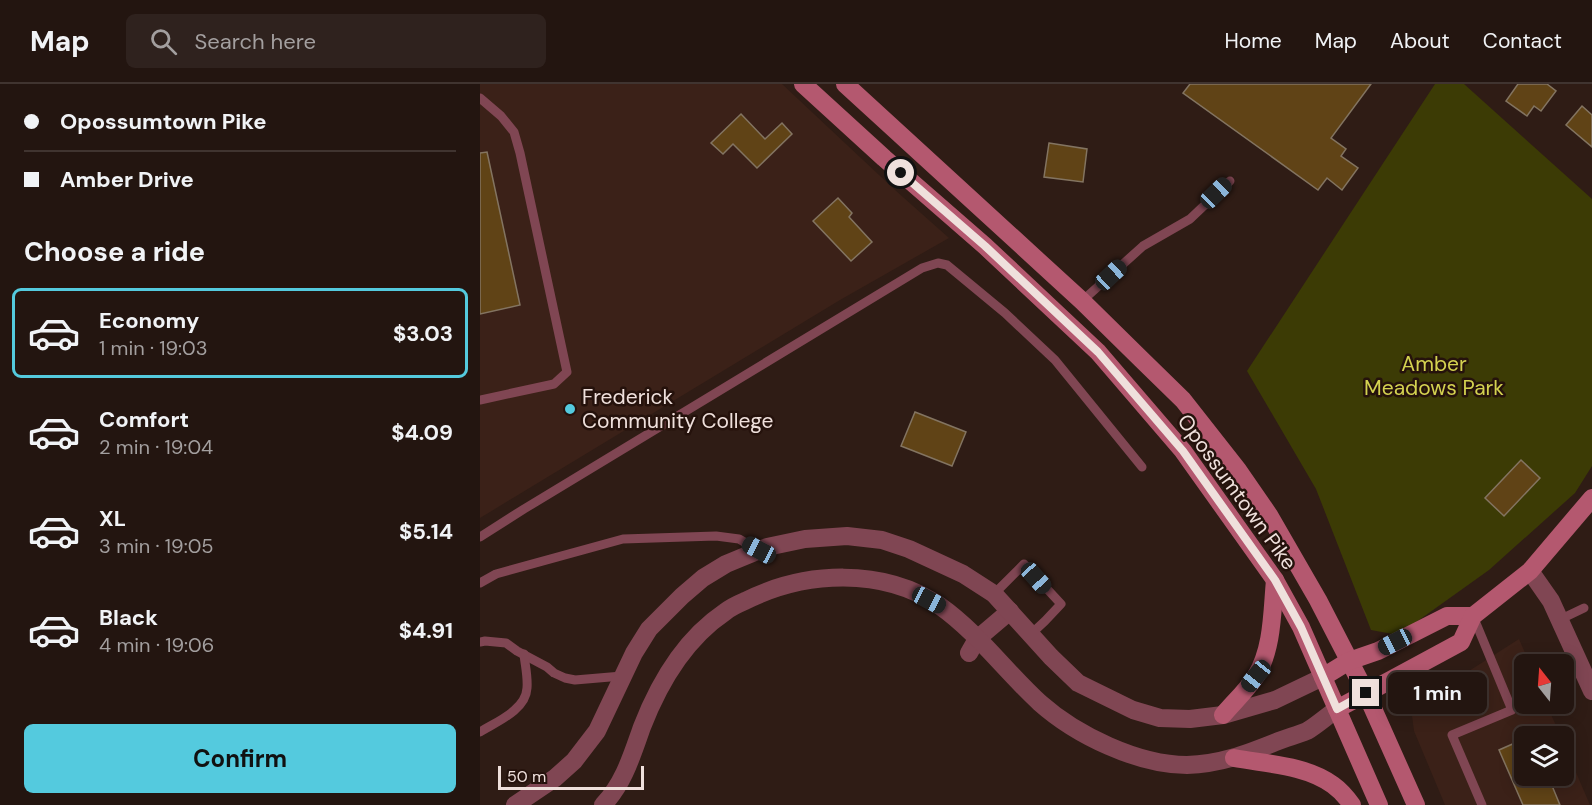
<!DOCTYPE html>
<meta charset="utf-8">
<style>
:root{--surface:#231510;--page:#2f221e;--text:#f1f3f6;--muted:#a39f9f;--line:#403430;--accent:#54cade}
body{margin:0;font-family:"DM Sans",sans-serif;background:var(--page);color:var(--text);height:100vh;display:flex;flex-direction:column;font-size:22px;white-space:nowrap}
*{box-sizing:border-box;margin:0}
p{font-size:20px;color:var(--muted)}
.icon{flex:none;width:33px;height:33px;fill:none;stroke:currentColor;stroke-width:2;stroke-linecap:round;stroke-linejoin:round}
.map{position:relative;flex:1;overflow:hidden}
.side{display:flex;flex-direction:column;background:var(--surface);width:480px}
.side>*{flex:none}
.top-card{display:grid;align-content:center;height:132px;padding:0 24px;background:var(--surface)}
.needle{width:39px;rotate:343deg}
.controls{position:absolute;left:1034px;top:570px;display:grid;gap:12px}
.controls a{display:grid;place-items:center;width:60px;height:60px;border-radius:9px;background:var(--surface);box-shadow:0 3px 15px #0003,0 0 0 2px var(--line);font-size:30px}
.scale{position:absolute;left:18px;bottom:15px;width:146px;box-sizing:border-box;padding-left:6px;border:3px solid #efe0dc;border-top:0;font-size:16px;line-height:21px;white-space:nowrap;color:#efe0dc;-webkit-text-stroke:4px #25120c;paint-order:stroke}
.end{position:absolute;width:27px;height:27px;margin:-14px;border:8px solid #efe0dc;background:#111;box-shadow:0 0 0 3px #111}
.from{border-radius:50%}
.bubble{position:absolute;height:42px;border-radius:9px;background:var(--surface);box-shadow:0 3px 15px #0003,0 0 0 2px var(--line);font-size:20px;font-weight:700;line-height:42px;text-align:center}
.car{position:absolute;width:18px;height:36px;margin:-18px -9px;border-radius:8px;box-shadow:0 0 4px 2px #0007;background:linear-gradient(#222 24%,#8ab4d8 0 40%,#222 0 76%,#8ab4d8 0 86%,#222 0)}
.top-card b{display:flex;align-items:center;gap:21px;height:57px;font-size:22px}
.top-card b+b{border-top:2px solid var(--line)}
.top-card i{width:15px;height:15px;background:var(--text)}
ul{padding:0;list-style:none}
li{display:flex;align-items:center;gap:18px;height:90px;margin:0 12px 9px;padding:0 12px;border:3px solid transparent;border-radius:9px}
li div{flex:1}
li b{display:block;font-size:22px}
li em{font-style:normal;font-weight:700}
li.on{border-color:var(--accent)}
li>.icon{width:54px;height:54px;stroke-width:1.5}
h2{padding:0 24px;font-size:27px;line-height:72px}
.action{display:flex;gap:12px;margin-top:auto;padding:12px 24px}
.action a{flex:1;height:69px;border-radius:9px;background:var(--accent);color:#111;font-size:24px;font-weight:700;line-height:69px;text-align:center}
header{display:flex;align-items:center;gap:36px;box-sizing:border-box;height:84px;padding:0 30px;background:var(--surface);border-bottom:2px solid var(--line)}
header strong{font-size:28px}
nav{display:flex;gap:33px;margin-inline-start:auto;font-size:21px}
.search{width:420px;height:54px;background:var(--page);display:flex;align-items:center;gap:15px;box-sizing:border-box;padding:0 21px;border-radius:9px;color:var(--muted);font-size:22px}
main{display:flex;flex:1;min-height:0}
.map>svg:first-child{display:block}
.built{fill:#3b2118}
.green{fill:#3c3b05}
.building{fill:#604316;stroke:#837461;stroke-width:1.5}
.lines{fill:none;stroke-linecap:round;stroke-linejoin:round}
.lane{stroke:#804653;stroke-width:9}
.street{stroke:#804653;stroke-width:18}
.secondary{stroke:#b4586f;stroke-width:18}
.route{stroke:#efe0dc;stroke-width:8}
.poi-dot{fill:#54cade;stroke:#25120c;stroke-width:2}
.labels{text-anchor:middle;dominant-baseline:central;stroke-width:5;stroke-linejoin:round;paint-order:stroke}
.park-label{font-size:21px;fill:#d4d250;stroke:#25120c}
.poi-label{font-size:21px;fill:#efe0dc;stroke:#25120c;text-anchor:start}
.street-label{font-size:21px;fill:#efe0dc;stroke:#25120c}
</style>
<header>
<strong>Map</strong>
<div class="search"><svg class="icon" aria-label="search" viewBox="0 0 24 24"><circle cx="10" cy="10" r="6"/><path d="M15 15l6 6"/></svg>Search here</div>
<nav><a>Home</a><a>Map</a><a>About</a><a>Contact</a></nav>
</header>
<main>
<section class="side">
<div class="top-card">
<b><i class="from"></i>Opossumtown Pike</b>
<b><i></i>Amber Drive</b>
</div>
<h2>Choose a ride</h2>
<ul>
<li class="on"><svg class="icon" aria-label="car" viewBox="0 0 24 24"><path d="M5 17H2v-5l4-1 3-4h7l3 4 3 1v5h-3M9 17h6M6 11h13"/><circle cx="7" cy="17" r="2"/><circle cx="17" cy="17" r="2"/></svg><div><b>Economy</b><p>1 min · 19:03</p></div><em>$3.03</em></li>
<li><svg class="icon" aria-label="car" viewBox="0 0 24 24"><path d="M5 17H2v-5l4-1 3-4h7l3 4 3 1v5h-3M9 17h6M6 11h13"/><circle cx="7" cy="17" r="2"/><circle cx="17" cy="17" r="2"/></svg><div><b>Comfort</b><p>2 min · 19:04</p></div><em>$4.09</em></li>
<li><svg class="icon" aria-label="car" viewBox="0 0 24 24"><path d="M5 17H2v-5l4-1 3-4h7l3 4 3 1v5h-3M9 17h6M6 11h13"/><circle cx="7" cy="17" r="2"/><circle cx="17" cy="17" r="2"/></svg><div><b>XL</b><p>3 min · 19:05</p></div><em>$5.14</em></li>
<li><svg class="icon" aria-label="car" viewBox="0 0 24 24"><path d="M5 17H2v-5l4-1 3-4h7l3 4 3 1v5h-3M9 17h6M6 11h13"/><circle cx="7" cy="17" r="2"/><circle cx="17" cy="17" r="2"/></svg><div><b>Black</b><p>4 min · 19:06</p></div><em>$4.91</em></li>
</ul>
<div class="action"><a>Confirm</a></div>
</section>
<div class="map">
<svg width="1112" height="721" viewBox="0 0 1112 721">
<rect width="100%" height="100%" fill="#2f1c15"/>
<g class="built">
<path d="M0,0H302L415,106L469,154L360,216L0,434Z"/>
<path d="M1039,555L1050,580H1044V620H1066L1081,652H1044V692H1083V658L1110,721H965L934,647L931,624Z"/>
</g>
<path class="green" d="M955,0H984L1112,115V382L1095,409L1009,486L918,551L891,546L836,405L767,287Z"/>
<g class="building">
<path d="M710,0H891L851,54L866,65L861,72L878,84L862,106L847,94L838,106L703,9Z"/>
<path d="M1038,0H1067L1076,7L1061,27L1054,22L1047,32L1026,17Z"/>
<path d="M1102,22L1112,31V63L1086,41Z"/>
<path d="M261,30L285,55L302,39L312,50L277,84L253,60L243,70L231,59Z"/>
<path d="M569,59L607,65L603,98L564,93Z"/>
<path d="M7,68L40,221L0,230V69Z"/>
<path d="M358,114L372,129L369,133L392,158L371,177L333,137Z"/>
<path d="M435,328L486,348L472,382L421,362Z"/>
<path d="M1041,376L1060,394L1024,432L1005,414Z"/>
<path d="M1044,655V692H1068L1080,721H1043L1019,666Z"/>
</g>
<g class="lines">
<g class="lane">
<path d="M0,14L21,32L34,48L40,69L87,288L74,300L0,316"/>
<path d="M602,217L663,162L710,135L750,97"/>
<path d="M0,453L44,425L442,184L458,179L467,181L525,229L575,276L662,383"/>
<path d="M0,499L16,490L143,455L236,452L259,455L278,466"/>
<path d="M514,510L544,480L581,520L565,537L551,550"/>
<path d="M993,532L1032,626L972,651L1002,721"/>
<path d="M1081,535L1104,524"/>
<path d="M0,558L5,557L26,559L37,567L67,583L74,589L85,594L95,596L142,592"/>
<path d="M0,648C16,638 46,626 47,604C48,593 45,581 44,570"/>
</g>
<g class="street">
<path d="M1050,487L1071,517L1112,607"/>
<path d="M489,569L497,555L530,527"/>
<path d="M35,721L75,694L94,677L117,647L154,569L169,545L202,512L223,494L246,480L287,463L325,455L367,452L402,456L429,465L483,490L514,510L571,573L598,599L653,626L680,634L710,635L743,631L795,616L843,593"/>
<path d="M123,721C144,699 152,671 162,643C179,599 205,555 245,528C251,523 258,520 265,517C325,487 403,483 460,522C498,549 526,588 560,619C596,651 658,681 707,681C740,680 766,670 796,658C806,654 817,651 827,647C837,641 847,632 857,625"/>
</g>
<g class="secondary">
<path d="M323,0L404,74L505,162L618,268L703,367L795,496L821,543L899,721"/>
<path d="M365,0L602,217L661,275L703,316L758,386L789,431L838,516L886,609L936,721"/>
<path d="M843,593L869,577L898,567L967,532H993"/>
<path d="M857,625L981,558L993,532L1050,487L1112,414"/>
<path d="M743,631C754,618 767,606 776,592C793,564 792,527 795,496"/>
<path d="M754,674C786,680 826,681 853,701C860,706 867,714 872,721"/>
</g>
</g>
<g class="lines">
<path class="route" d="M421,89L505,162L618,268L703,367L795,496L821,543L857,625L886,609"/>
</g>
<circle class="poi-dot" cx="90" cy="325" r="6"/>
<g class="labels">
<g class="park-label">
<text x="954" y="280">Amber<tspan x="954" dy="24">Meadows Park</tspan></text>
</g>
<g class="poi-label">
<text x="102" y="313">Frederick<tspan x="102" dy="24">Community College</tspan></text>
</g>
<g class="street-label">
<text transform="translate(757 408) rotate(54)">Opossumtown Pike</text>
</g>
</g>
</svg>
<div class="controls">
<a><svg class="needle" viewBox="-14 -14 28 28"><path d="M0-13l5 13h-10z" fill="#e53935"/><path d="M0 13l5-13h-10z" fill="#a39f9f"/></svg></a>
<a><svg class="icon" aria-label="layers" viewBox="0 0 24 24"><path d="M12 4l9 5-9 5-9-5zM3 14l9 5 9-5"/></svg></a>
</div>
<div class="scale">50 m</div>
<i class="end from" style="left:421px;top:89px"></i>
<i class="end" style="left:886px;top:609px"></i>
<div class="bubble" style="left:908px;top:588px;width:99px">1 min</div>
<i class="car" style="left:736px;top:109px;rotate:46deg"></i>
<i class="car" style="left:631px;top:191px;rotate:47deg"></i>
<i class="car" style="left:279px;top:466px;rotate:298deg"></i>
<i class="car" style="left:556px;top:494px;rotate:138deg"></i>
<i class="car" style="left:449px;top:516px;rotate:118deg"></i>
<i class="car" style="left:915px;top:558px;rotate:243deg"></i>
<i class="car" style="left:776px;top:592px;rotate:219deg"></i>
</div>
</main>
